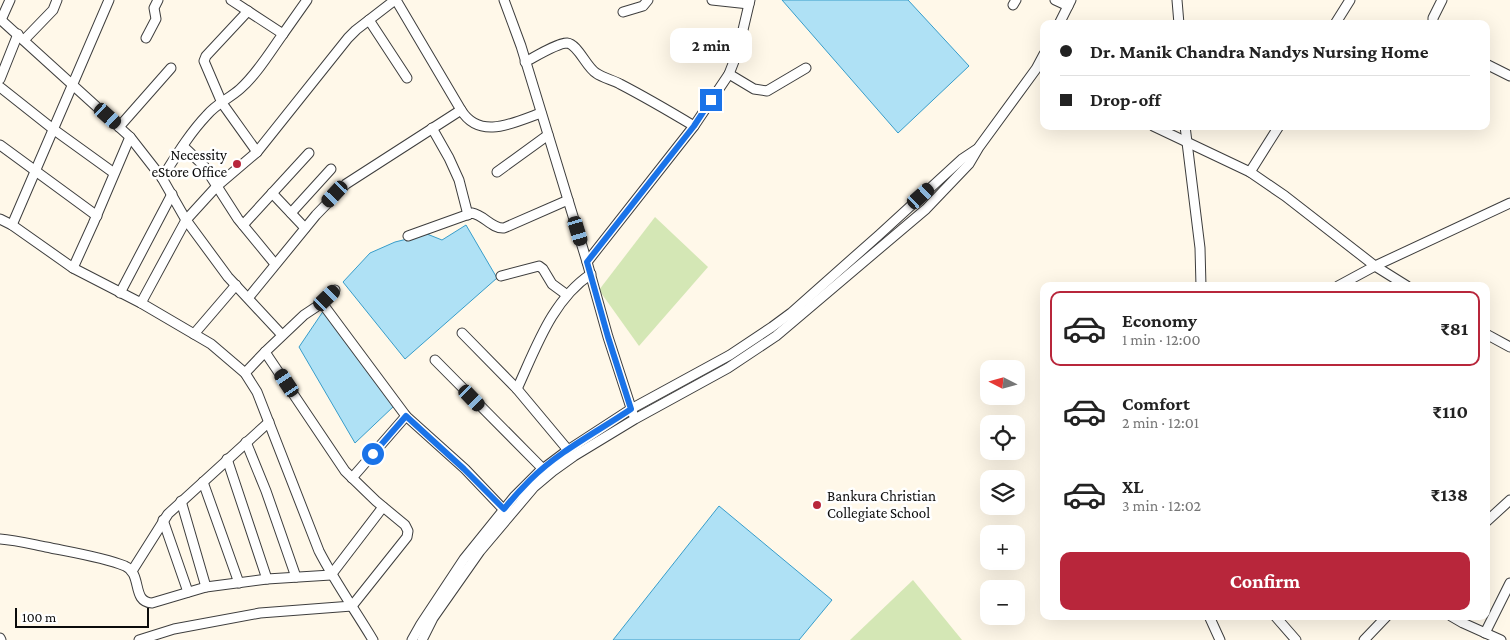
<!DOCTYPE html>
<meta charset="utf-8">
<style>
:root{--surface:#fff;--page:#f6f6f6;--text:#222;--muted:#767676;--line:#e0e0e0;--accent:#b8263b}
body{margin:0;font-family:"Crimson Pro",serif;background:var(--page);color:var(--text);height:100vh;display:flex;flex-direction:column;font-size:19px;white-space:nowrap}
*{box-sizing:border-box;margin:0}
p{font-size:16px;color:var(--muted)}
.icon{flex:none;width:28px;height:28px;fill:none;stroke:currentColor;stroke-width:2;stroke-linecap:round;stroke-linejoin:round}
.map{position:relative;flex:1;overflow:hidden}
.panel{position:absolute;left:1040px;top:282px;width:450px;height:338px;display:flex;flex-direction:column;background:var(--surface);border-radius:10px;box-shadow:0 5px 20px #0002}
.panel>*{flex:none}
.banner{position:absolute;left:1040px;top:20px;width:450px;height:110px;border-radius:10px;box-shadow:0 5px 20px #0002;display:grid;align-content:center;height:110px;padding:0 20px;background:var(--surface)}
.needle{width:32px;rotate:276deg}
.tools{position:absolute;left:980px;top:360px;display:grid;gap:10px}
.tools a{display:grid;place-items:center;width:45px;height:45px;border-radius:10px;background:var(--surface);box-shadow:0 5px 20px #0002;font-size:25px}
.scale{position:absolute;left:15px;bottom:12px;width:134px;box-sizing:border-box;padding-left:5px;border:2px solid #0b0b0b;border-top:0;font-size:14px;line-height:18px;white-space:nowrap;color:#0b0b0b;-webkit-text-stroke:4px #fff;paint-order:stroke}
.end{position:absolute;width:22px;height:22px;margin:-11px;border:6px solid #1a73e8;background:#fff;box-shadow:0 0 0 2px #fff}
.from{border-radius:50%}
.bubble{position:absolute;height:35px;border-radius:10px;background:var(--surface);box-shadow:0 5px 20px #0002;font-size:16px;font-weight:700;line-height:35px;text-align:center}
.car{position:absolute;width:15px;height:30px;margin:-15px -8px;border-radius:6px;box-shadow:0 0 4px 1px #0007;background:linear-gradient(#222 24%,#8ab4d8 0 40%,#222 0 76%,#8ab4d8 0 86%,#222 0)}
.banner b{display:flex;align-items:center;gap:18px;height:48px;font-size:19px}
.banner b+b{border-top:1px solid var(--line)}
.banner i{width:12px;height:12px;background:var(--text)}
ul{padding:9px 0 0;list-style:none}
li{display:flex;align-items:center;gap:15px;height:75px;margin:0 10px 8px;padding:0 10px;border:2px solid transparent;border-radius:10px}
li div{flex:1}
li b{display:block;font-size:19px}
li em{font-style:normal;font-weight:700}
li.selected{border-color:var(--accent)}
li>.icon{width:45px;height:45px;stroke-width:1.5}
.action{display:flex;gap:10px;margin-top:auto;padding:10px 20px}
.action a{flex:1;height:58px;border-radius:10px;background:var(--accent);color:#fff;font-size:20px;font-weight:700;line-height:58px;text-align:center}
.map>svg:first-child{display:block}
.green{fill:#d4e7b5}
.water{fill:#afe1f5;stroke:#389dca}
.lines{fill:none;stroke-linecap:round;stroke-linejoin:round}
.minor-casing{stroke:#3e3e3e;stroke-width:11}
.minor{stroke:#fff;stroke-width:9}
.route{stroke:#1a73e8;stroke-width:6}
.poi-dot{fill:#b8263b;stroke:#fff;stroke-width:2}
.labels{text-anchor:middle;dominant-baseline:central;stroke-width:5;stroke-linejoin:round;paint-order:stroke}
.poi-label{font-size:15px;fill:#0b0b0b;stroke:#fff;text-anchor:end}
</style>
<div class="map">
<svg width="1510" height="640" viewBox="0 0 1510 640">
<rect width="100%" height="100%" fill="#fff8e9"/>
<g class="green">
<path d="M655,217L708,267L639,346L599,290Z"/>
<path d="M913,580L962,640H850Z"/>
</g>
<g class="water">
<path d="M782,0H908L969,66L898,133Z"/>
<path d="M466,225L497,278L405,359L343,282L370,253L395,242L427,234L442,240Z"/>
<path d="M324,310L394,406L355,443L299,347Z"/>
<path d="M719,506L832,600L799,640H613Z"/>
</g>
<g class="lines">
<g class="minor-casing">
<g id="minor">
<path d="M231,0L283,34L307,0"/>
<path d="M396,0L461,110C480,141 515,122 541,113"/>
<path d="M504,0L521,46L587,262L608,337L633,414"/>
<path d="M712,0L749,4"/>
<path d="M1055,0L1068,6"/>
<path d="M1177,0L1179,24"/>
<path d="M1013,5L1016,0"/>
<path d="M248,11L206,56L204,61L222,103L257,152"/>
<path d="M623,12L643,6L648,0"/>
<path d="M0,19L130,137L162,178L186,220L228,277L282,335"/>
<path d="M1,20L10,0"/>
<path d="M369,20L407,78"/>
<path d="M1059,24L1071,0"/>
<path d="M1335,24L1350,0"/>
<path d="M1433,24V18L1442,0"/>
<path d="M146,38L156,19L154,8L158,0"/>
<path d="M24,40L53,10L57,0"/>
<path d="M525,62C535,57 557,43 567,43C578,44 586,67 596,73C603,78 613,80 620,84C645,97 669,111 694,126"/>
<path d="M1486,64L1510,76"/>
<path d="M729,74L754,89L767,91L806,68"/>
<path d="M0,79L18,34"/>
<path d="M0,87L53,129L114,173"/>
<path d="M1153,126L1250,172L1285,196L1375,266L1407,286"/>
<path d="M1185,126L1200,248L1201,286"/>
<path d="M119,127L171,68"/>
<path d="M432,128L449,158L459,180L468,215"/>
<path d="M0,145L97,216"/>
<path d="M183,146L204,166L238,219L275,264"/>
<path d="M497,172L548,135"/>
<path d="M1250,172L1279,126"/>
<path d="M162,178C176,156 189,134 207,115C216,104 230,98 240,89C257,74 270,52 283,34"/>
<path d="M272,193L305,228"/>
<path d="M291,213L331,169"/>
<path d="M0,219L12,225L73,268L141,303L211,344L245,373L257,392L319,551C335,582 355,610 373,640"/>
<path d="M12,225L109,0"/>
<path d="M243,225L309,153"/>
<path d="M408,236L472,213C484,215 492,229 504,228L568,200"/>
<path d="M587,262L694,126L729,74L738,51L750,0"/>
<path d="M73,268L93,224L130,137"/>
<path d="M501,276L539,266L543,269L552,284L567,295"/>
<path d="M1338,286L1375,266L1510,203"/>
<path d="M120,293L172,194"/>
<path d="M249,297L316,215L346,184L461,110"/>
<path d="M141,303L186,220L217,186L257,152L348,38L356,30L395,0"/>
<path d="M322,303L406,416L465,469L506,512"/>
<path d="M462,333L517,389L568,450"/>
<path d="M194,334L236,285"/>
<path d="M1486,334L1510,347"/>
<path d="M265,352L304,315L322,303L335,290"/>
<path d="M435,360L543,469"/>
<path d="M517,389C536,348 552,300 591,274"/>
<path d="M246,442L266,491L296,577"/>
<path d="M227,459L267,579"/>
<path d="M352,478L406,416"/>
<path d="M203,482L239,583"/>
<path d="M181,501L206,587"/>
<path d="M163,520L188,592"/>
<path d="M1486,522L1510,500"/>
<path d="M0,539C15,540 31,544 46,547C70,552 103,557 125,566C143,574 131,602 152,603L206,587L267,579L331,575L383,507"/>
<path d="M132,571L168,514L269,422"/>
<path d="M1209,616L1220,640"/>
<path d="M1275,616L1296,640"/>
<path d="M1451,616L1463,623L1501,640"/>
<path d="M1485,633L1510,583"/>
<path d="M0,638L1,640"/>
<path d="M139,640L174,629L260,613L352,606L407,537L408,531L405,525L376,501L345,471L265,352L245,373"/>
<path d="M412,640L421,624L464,559L514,497L540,471L568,450L631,409L730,355L772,327L791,313L879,235L962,159L977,149"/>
<path d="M422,640L433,618L480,551L534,487L553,471L574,456L635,419L728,368L776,336L926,209L969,164L979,147L1036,69L1044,54"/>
<path d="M1364,640L1387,616"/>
</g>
</g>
<use href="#minor" class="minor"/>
</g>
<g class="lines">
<path class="route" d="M373,454L406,416L464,469L504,509C512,499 521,489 530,480C559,451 597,432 631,409L608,337L587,262L694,126L711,100"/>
</g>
<g class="poi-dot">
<circle cx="237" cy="164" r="5"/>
<circle cx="817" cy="505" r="5"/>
</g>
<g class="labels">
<g class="poi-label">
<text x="227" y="155">Necessity<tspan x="227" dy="17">eStore Office</tspan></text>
<text x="827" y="496" text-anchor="start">Bankura Christian<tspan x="827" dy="17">Collegiate School</tspan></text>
</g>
</g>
</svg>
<div class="tools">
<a><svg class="needle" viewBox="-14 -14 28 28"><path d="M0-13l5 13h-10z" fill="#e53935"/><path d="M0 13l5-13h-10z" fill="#767676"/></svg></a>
<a><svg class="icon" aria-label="locate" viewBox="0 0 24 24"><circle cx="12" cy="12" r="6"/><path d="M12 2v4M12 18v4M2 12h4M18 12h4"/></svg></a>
<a><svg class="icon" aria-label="layers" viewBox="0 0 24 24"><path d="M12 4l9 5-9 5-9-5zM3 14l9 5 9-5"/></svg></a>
<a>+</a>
<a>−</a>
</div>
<div class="scale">100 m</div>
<i class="end from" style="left:373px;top:454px"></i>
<i class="end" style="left:711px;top:100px"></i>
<div class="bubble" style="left:670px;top:28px;width:82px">2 min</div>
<i class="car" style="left:108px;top:116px;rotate:132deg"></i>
<i class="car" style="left:335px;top:194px;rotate:223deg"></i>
<i class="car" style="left:921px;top:196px;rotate:48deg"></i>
<i class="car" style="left:578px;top:231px;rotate:163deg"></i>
<i class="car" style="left:327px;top:298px;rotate:46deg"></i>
<i class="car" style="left:287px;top:383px;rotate:326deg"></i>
<i class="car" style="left:472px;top:398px;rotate:136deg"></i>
<div class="banner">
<b><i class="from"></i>Dr. Manik Chandra Nandys Nursing Home</b>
<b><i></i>Drop-off</b>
</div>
<section class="panel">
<ul>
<li class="selected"><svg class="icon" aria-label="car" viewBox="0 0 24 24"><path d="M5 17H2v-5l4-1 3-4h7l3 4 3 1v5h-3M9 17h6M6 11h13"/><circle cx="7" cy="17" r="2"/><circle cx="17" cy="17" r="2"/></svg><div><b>Economy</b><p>1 min · 12:00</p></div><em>₹81</em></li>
<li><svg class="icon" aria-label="car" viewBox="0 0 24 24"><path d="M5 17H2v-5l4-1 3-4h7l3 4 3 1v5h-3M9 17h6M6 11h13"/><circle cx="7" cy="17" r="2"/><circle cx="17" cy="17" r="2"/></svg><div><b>Comfort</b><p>2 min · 12:01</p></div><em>₹110</em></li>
<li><svg class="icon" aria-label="car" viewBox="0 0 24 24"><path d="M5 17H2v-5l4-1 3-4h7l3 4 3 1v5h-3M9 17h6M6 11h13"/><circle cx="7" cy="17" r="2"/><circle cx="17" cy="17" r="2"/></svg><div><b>XL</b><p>3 min · 12:02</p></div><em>₹138</em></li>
</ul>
<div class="action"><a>Confirm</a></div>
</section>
</div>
